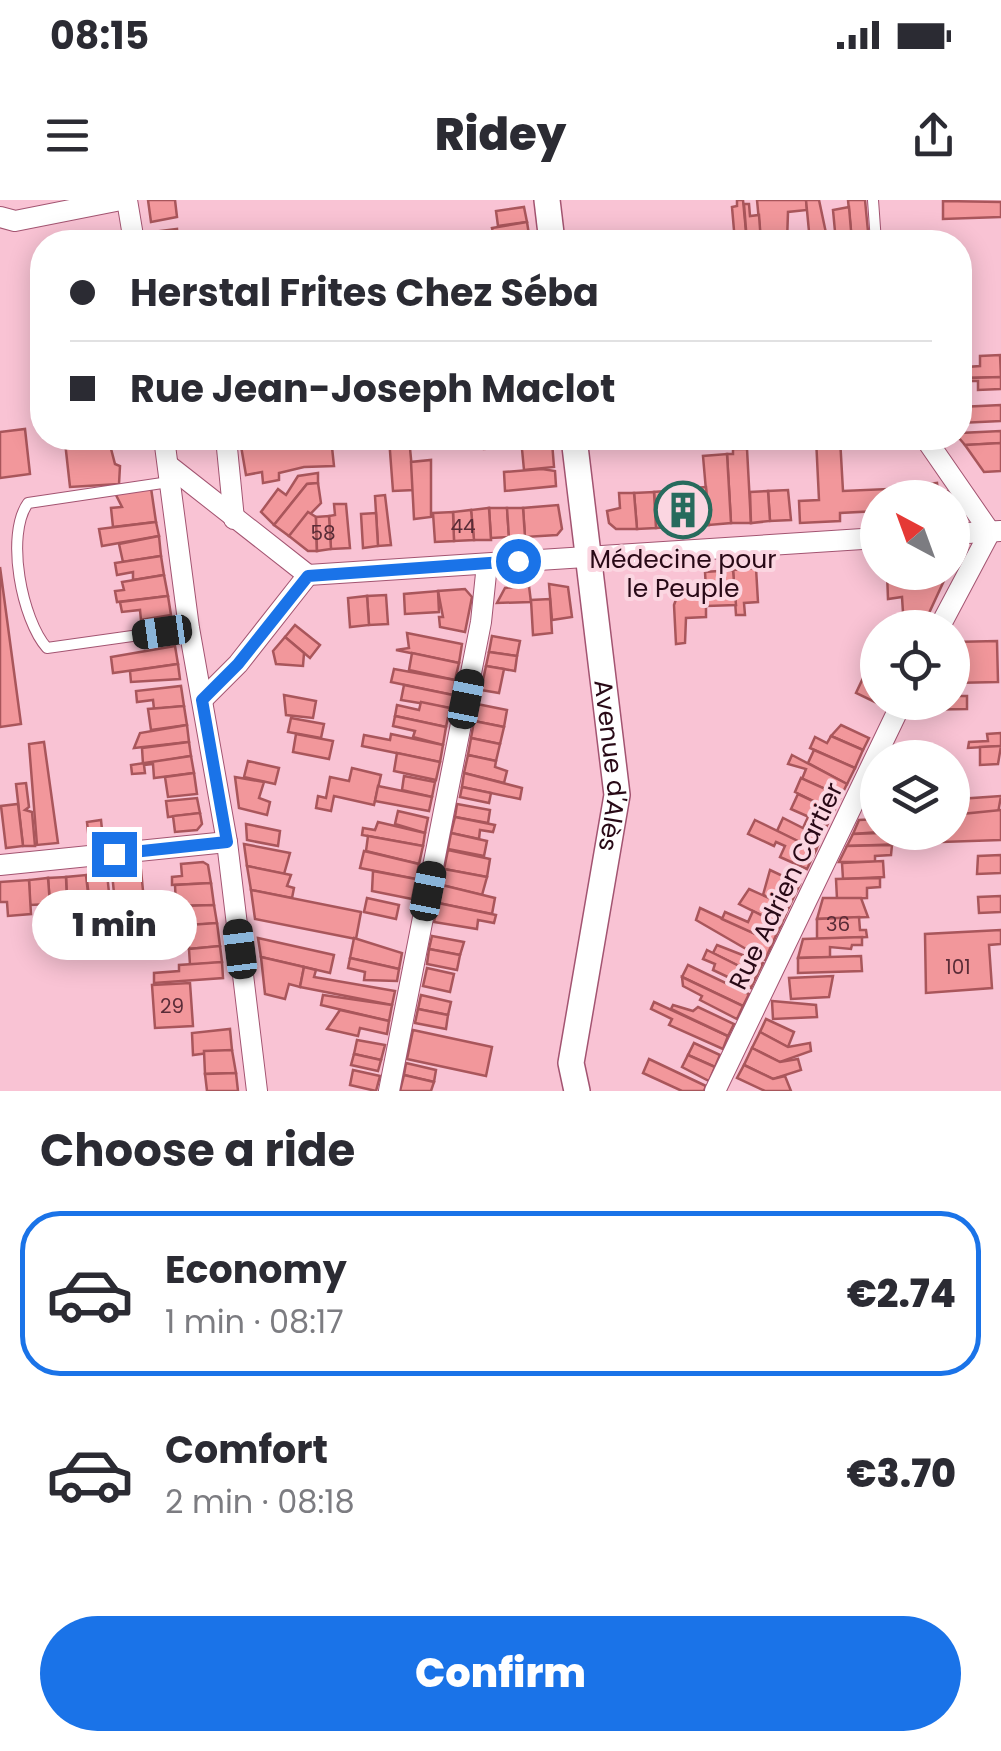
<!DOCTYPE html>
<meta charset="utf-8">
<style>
:root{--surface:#fff;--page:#f2f2f3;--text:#2b2b33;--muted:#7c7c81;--line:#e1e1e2;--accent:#1a73e8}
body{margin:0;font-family:Poppins,sans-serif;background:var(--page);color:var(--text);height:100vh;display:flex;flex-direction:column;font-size:38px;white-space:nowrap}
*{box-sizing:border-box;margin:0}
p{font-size:32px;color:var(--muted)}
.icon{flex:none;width:55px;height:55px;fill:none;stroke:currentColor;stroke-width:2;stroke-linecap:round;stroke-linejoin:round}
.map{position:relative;height:891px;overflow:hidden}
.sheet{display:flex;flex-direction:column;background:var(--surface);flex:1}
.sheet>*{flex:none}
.top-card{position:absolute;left:30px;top:30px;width:942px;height:220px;border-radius:40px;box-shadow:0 5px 25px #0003;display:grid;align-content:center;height:220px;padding:0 40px;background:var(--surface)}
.needle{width:65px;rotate:319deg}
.fabs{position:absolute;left:860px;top:280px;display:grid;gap:20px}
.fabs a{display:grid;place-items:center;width:110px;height:110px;border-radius:50%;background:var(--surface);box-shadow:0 5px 25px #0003;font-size:50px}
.end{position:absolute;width:45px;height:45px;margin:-22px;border:12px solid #1a73e8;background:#fff;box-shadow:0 0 0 5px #fff}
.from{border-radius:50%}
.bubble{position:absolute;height:70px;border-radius:35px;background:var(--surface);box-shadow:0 5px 25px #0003;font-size:32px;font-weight:800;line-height:70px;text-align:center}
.car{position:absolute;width:30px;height:60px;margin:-30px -15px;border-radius:12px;box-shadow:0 0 8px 2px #0007;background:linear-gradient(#222 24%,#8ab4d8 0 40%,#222 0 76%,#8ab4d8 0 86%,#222 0)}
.top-card b{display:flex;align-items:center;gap:35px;height:95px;font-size:38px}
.top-card b+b{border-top:2px solid var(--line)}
.top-card i{width:25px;height:25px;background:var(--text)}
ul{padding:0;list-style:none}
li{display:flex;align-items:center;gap:30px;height:165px;margin:0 20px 15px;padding:0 20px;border:5px solid transparent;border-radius:40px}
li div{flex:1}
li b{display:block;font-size:38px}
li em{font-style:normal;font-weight:800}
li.active{border-color:var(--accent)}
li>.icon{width:90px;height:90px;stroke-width:1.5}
h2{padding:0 40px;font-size:45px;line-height:120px}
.primary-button{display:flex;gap:20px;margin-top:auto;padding:20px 40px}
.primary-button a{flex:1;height:115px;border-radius:60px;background:var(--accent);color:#fff;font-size:40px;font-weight:800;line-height:115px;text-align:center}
.status{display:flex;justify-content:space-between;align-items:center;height:70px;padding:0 50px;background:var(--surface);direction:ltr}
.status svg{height:28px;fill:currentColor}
header{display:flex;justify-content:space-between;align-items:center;height:130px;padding:0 40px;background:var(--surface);font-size:45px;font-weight:800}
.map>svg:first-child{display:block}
.building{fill:#f2979b;stroke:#a9565b;stroke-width:2.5}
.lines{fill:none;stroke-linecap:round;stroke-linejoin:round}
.service-casing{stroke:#a35471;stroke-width:12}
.minor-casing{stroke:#a35471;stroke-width:22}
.tertiary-casing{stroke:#a35471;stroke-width:28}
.path{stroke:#b28494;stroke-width:4;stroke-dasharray:5 5;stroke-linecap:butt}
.service{stroke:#fff;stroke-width:10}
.minor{stroke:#fff;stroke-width:20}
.tertiary{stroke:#fff;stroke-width:25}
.route{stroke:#1a73e8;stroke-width:12}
.labels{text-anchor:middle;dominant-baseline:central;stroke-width:8;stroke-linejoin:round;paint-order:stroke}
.number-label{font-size:20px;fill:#5a2c37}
.poi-label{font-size:25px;fill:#280916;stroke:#fbd6e1}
.street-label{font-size:25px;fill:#280916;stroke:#fbd6e1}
</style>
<div class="status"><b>08:15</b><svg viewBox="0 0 49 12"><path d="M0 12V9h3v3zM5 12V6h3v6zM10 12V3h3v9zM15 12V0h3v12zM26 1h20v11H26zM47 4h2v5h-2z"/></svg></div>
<header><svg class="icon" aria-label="menu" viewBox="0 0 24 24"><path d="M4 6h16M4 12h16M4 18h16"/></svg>Ridey<svg class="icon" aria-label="share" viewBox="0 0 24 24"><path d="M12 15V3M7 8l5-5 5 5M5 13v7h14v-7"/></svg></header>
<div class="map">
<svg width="1001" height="891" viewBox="0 0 1001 891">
<rect width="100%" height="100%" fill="#f9c3d4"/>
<g class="building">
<path d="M148,0H175L177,17L151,22Z"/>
<path d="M737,0H743L747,42H735L732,7L737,6Z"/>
<path d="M757,0H806L807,10L788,12L787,42H761Z"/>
<path d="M806,0H819L826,33L835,32L836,42H810Z"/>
<path d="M848,0H865L869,42H852Z"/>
<path d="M943,1L1001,2V17L943,19Z"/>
<path d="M744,4H749L750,16L759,15L761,42H747Z"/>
<path d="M524,7L527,22L498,26L496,11Z"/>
<path d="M849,7L852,42H836L833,10Z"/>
<path d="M527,22L530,41L502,42L501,35L494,37L492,28Z"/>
<path d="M177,29L178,42H154L152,32Z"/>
<path d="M1000,155L1001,177L968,178L967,167L980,166V156Z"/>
<path d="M1001,177V189L978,190V181H968V178Z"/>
<path d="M1001,205V221L960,223V207Z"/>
<path d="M25,229L30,274L0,278V232Z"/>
<path d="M1001,231V243L965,245L959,238L960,233Z"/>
<path d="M88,238L110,245L115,264L120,266L119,284L70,287L65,242Z"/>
<path d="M331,238L334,266L304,267L279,273V280L263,283L262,272L246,275L241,246Z"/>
<path d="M389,238H409L414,290L393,291Z"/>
<path d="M483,238H525L527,246L484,249Z"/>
<path d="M816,238H840L843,291L888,289V298H878V311L840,313V321L800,323L799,301L819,300Z"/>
<path d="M552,242L554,267L524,270L522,249Z"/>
<path d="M1001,243V271L984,272L965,245Z"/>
<path d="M733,249H747L751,323H731L727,254H733Z"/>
<path d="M727,254L731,323L709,325L703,256Z"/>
<path d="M431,260V317L414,319L411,262Z"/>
<path d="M542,269L555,271L556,286L505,291L504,272Z"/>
<path d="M318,273V283L307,284L274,325L261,312L278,289L286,295L298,276Z"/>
<path d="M318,283L321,303L289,336L274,325L307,284Z"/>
<path d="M937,283L938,292L949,291V298H888V289Z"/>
<path d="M706,287L709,325L692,326L690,288Z"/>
<path d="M151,288L156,322L113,327L111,308L122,307L115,293Z"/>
<path d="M788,290L791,320L770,321L768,291Z"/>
<path d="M665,291V296L674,295L676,327L656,328L654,292Z"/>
<path d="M768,291L770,321L751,323L750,292Z"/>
<path d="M654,292L656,328L637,329L634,293Z"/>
<path d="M619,293H634L637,329H616L609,323L607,311L620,308Z"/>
<path d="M690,294L692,326L676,327L674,295Z"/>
<path d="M385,295L391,345L378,346L375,296Z"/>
<path d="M334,304H346L350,348L331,349L329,316L335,315Z"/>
<path d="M558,305L562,329L557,335L525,337L523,308Z"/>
<path d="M489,308H507L509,337L491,338Z"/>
<path d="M489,308L491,340H474L471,310Z"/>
<path d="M507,308H523L525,337L509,338Z"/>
<path d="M471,310L474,340L454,341L453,312Z"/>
<path d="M308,312L316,317L317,351H308L289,336Z"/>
<path d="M453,312L454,341L435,342L433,313Z"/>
<path d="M376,313L378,346L363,348L361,314Z"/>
<path d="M329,316L331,349L317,351L316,317Z"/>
<path d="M156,322L159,336L102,346L99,329Z"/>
<path d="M159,336L161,356L123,362L119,344Z"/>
<path d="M161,356L164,375L133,380V372L117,375L115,363Z"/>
<path d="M0,367L21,524L0,527Z"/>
<path d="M756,368L758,402L744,403L745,415H736L733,370Z"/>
<path d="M733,370L736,405L707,406L705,372Z"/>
<path d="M887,372H948L923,426L904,428L902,397L888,399Z"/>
<path d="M164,375L168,396L117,402L115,391L124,390L122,382Z"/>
<path d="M549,384L568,387L572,417L552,420Z"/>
<path d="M529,386L531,402L497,403L505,388Z"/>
<path d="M680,388H706V417L686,418L685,443L676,444L674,405Z"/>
<path d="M465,389L472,397L465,432L440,427L439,417H443L438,391Z"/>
<path d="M438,391L439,412L405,414L404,394Z"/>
<path d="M386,395L388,424L369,425L367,396Z"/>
<path d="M168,396L171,415L141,420L140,410L122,412L120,402Z"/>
<path d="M367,396L369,425L350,427L348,398Z"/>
<path d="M550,399L552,433L533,435L531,400Z"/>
<path d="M295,425L320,445L310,458L285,437Z"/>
<path d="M407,433L462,444L459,463L396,450L409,448Z"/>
<path d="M492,436L520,441L517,456L489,452Z"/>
<path d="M285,437L304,453L303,466L276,464L273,451Z"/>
<path d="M997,441L998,482L952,483V442Z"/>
<path d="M175,446L178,464L113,473L111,457Z"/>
<path d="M489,452L517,456L515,471L486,466Z"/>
<path d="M412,453L459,463L455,480L409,470Z"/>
<path d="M178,464L180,479L131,482L130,471Z"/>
<path d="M486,466L504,469L499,493L481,490Z"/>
<path d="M394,469L455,480L453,495L391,482Z"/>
<path d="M864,476L878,483L877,503L856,493Z"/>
<path d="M404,485L453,495L450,508L401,500Z"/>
<path d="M181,486L184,506L154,509L153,500L137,502L136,491Z"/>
<path d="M284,495L316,501L313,518L286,515Z"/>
<path d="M952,496H967V509L911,510L915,502H952Z"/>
<path d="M421,502L450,508L446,527L395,516L397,505L419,510Z"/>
<path d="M477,504L507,510L504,527L474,521Z"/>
<path d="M184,506L187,525L151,530L148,509Z"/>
<path d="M395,516L446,527L443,545L413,537L415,531L393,526Z"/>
<path d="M291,518L324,524L321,538L288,532Z"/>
<path d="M474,521L504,527L500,544L471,538Z"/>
<path d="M187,525L189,542L134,548L140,533Z"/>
<path d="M841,525L869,538L863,550L831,536Z"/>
<path d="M1001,533V546L968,548L969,542L988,541L987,534Z"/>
<path d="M296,534L333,541L329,559L293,552Z"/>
<path d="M391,534L443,545L440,562L362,546L364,535L390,540Z"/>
<path d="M831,536L863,550L855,568L810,548L815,537L827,543Z"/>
<path d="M471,538L500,544L496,561L468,555Z"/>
<path d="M44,542L58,643L37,645L29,544Z"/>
<path d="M189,542L191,556L143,564L142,548Z"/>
<path d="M1001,546L998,564L980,565V547Z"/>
<path d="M814,550L855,568L847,584L808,563Z"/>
<path d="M397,553L440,562L436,580L394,571Z"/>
<path d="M468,555L496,561L495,567L507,571L504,583L464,573Z"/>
<path d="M792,555L847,584L841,596L802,579L806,569L788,564Z"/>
<path d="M191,556L194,573L154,578L153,564L144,565L145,573L132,574L131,565Z"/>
<path d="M248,561L279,568L275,584L244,577Z"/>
<path d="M352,568L381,575L374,605L334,596L331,611L316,608L318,596L326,598L330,577L349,581Z"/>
<path d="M194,573L197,594L168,597L165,577Z"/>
<path d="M464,573L522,588L520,599L462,587Z"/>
<path d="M404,576L435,582L432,597L402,590Z"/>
<path d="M235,577L264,582L259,598L270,602L267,615L239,608Z"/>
<path d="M801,578L841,596L834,611L795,592Z"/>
<path d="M26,583L29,607L25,610L32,612L35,646H23L16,584Z"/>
<path d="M378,586L432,597L429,611L375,601Z"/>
<path d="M462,587L491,593L489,603L460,597Z"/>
<path d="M798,594L834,611L827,625L791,609Z"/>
<path d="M1001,596L998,613L959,615V599Z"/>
<path d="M197,598L200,613L168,617L166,601Z"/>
<path d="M18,604L23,646L6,648L1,606Z"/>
<path d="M457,604L490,610L488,623L455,617Z"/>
<path d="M1001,610V640L942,642L941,632H952V615Z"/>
<path d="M398,611L428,618L425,633L395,624Z"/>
<path d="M200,613L202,624L197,630L175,632L173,616Z"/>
<path d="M455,617L495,625L493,632L480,630L479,639L451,633Z"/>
<path d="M808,617L827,625L816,650L777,631L783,618L803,628Z"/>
<path d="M878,619L879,632L853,634L859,620Z"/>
<path d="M101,620L103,639L89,641L87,622Z"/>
<path d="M755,620L816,650L807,669L780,657L785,646L776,642L774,646L748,634Z"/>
<path d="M378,622L425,633L423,646L362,635L363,628L375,630Z"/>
<path d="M246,624L280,631L278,646L247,640Z"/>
<path d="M906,632V644L847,646L853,634Z"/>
<path d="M451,633L487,641L484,656L448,649Z"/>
<path d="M368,636L423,646L419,664L366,651Z"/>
<path d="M244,644L290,653L284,674L247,666Z"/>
<path d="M892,645L891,655L875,656V662H839L847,646Z"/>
<path d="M448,650L490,659L487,677L444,669Z"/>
<path d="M364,651L419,664L416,679L360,668Z"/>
<path d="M1001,655V673L977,674L978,656Z"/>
<path d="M883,661L884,677L843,679L842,663Z"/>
<path d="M203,662L208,665L211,683L172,685V677L182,676L181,664Z"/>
<path d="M247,666L291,675L287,686L294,688L292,698L251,690Z"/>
<path d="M444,669L487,677L482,695L441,685Z"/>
<path d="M141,670L144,701L115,703L112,673Z"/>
<path d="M770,670L800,684L789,707L763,695Z"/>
<path d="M373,671L416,679L412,699L372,691Z"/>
<path d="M107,673L110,703L97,704L96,695L89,696L86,675Z"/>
<path d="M86,675L89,702L67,703L66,677Z"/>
<path d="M66,677L67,703L50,704L48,678Z"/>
<path d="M48,678L50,704L30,705L29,680Z"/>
<path d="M880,678V687L867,688V698L837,699L836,679Z"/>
<path d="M29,680L31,714L8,716L7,702H0V682Z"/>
<path d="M211,683L214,705L176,706L175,685Z"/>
<path d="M442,685L495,698L492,714L438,703Z"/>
<path d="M749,689L789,707L781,725L739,704Z"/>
<path d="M251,690L361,712L356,739L255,719Z"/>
<path d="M1001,696V712L979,713L978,697Z"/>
<path d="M367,698L399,705L396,719L364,712Z"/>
<path d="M823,698H861L868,717L817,719Z"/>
<path d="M438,703L496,715L494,723L478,720L477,729L434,722Z"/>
<path d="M214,705L217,723L183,726L182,706Z"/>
<path d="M700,708L773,742L765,760L696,720Z"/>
<path d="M753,711L781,725L773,742L722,719L725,712L748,722Z"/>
<path d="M859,717L860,730H866L867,737L817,739V719Z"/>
<path d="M217,723L220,746L189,749L188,725Z"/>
<path d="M1001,730V744L989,745L992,788L926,793L925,734Z"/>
<path d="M432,736L464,742L460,755L429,749Z"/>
<path d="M862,737V745H852L851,749L830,747V757L798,758L803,739Z"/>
<path d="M258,738L334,755L330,773L261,757Z"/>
<path d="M354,738L402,753L399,769L350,758Z"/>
<path d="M717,745L763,763L757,775L713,753Z"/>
<path d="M220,746L222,762L190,765L189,749Z"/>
<path d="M429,749L460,755L457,770L427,764Z"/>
<path d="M707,750L757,775L751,788L713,770L715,764L703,759Z"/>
<path d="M861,756L862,771L798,773V758Z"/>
<path d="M261,757L304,767L300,787L289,784L285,799L265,794Z"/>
<path d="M350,758L399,769L397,781L364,780L365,772L348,768Z"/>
<path d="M222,762L223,778L154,783V773L179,771V765Z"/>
<path d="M688,765L749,794L743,806L682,777Z"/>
<path d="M304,767L316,770L314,777L395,791L392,805L300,787Z"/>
<path d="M427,768L454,774L450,792L423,786Z"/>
<path d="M833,776L829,797L791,799L789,778Z"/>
<path d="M682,777L743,806L737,819L700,800L702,796L683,786Z"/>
<path d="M190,783L193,826L155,828L152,785Z"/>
<path d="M323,795L392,805L389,821L321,805Z"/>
<path d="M421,795L451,802L448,815L418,809Z"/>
<path d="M772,801L816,805L817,817L773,819Z"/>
<path d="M654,802L728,836L723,849L669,825L672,819L651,809Z"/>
<path d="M673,805L693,811L698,807L734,824L728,836L671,809Z"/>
<path d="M418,809L448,815L446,829L415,823Z"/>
<path d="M340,810L389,821L387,834L360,828L358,836L327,829Z"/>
<path d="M766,819L794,832L788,847L760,832Z"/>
<path d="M230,829L232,850L193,855L192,833Z"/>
<path d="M413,830L492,847L486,876L407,859Z"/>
<path d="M760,832L788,847L810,843L811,851L780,862L752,848Z"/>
<path d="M357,840L385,845L381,860L354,854Z"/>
<path d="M694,843L720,855L715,867L688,855Z"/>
<path d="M752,848L780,862L798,859L801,870L773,879L744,865Z"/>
<path d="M232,850L236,873L205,874L204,851Z"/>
<path d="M354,854L381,860L378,871L351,865Z"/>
<path d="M688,855L715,867L709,881L682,867Z"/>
<path d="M649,859L706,886L704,891H682L643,873Z"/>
<path d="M406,863L436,870L434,882L404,875Z"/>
<path d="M744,865L773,879L785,876L791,891H765L737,878Z"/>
<path d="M353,870L380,876L376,891L350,885Z"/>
<path d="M236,873L238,891H207L205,874Z"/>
<path d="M404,875L434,882L431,891H400Z"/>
</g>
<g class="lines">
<g class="service-casing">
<g id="service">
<path d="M873,0L876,42"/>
<path d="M169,282L28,303C5,335 22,420 47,448L189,428"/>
</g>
</g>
<g class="minor-casing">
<g id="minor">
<path d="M127,0L134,42"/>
<path d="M0,17L15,21L121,0"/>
<path d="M164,238L189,428L227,642L257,891"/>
<path d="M226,238L234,319"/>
<path d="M925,238L990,332L939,428"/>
<path d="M168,265L308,375"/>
<path d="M952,334L1000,331"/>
<path d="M308,375L878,338"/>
<path d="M203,499L238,464L308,375"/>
<path d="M0,665L227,642"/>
<path d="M389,891L481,422L487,364"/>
<path d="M715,891L902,502"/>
</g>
</g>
<g class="tertiary-casing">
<g id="tertiary">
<path d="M547,0L552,42"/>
<path id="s1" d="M574,238L617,595L571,863L577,891"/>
</g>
</g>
<path class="path" d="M249,244L314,238"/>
<use href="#service" class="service"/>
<use href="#minor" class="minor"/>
<use href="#tertiary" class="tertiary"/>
</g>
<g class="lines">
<path class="route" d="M114,654L227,642L202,500L238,464L308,376L518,361"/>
</g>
<defs>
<g id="building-ring" transform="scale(2.875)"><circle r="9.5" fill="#fbd6e1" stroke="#276b5d" stroke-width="1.5"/><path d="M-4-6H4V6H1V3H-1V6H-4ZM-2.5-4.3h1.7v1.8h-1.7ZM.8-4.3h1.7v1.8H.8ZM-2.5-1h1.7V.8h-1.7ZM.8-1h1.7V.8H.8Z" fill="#276b5d"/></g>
</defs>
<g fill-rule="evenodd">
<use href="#building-ring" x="683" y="310"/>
</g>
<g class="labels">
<g class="number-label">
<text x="463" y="326">44</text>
<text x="323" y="333">58</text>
<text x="838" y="724">36</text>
<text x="958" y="767">101</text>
<text x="172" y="806">29</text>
</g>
<g class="poi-label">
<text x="683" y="359">Médecine pour<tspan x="683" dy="29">le Peuple</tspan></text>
</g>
<g class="street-label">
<text stroke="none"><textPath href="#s1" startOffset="330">Avenue d'Alès</textPath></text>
<text transform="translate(786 686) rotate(-64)">Rue Adrien Cartier</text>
</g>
</g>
</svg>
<div class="fabs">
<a><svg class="needle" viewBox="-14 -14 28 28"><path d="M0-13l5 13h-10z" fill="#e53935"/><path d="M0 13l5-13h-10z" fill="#7c7c81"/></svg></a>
<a><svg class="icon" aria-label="locate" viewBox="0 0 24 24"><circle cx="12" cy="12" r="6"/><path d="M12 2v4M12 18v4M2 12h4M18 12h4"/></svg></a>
<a><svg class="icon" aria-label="layers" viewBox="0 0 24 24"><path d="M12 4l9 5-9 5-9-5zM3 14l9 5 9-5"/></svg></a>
</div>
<i class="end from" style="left:518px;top:361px"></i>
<i class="end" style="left:114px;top:654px"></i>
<div class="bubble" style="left:32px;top:690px;width:165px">1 min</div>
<i class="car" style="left:162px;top:432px;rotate:262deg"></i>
<i class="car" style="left:466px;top:499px;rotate:11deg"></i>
<i class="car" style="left:428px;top:691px;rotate:11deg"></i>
<i class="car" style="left:240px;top:749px;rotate:353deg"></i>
<div class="top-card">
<b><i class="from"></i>Herstal Frites Chez Séba</b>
<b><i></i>Rue Jean-Joseph Maclot</b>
</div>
</div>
<section class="sheet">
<h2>Choose a ride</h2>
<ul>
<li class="active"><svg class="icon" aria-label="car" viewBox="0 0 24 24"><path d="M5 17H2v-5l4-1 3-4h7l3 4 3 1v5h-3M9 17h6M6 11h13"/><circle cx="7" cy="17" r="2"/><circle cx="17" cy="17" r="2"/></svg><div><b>Economy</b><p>1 min · 08:17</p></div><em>€2.74</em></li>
<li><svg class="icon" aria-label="car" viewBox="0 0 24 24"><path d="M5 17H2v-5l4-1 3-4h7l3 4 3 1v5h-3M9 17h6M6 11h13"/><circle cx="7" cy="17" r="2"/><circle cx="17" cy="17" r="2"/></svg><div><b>Comfort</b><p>2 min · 08:18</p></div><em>€3.70</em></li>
</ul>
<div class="primary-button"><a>Confirm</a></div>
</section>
